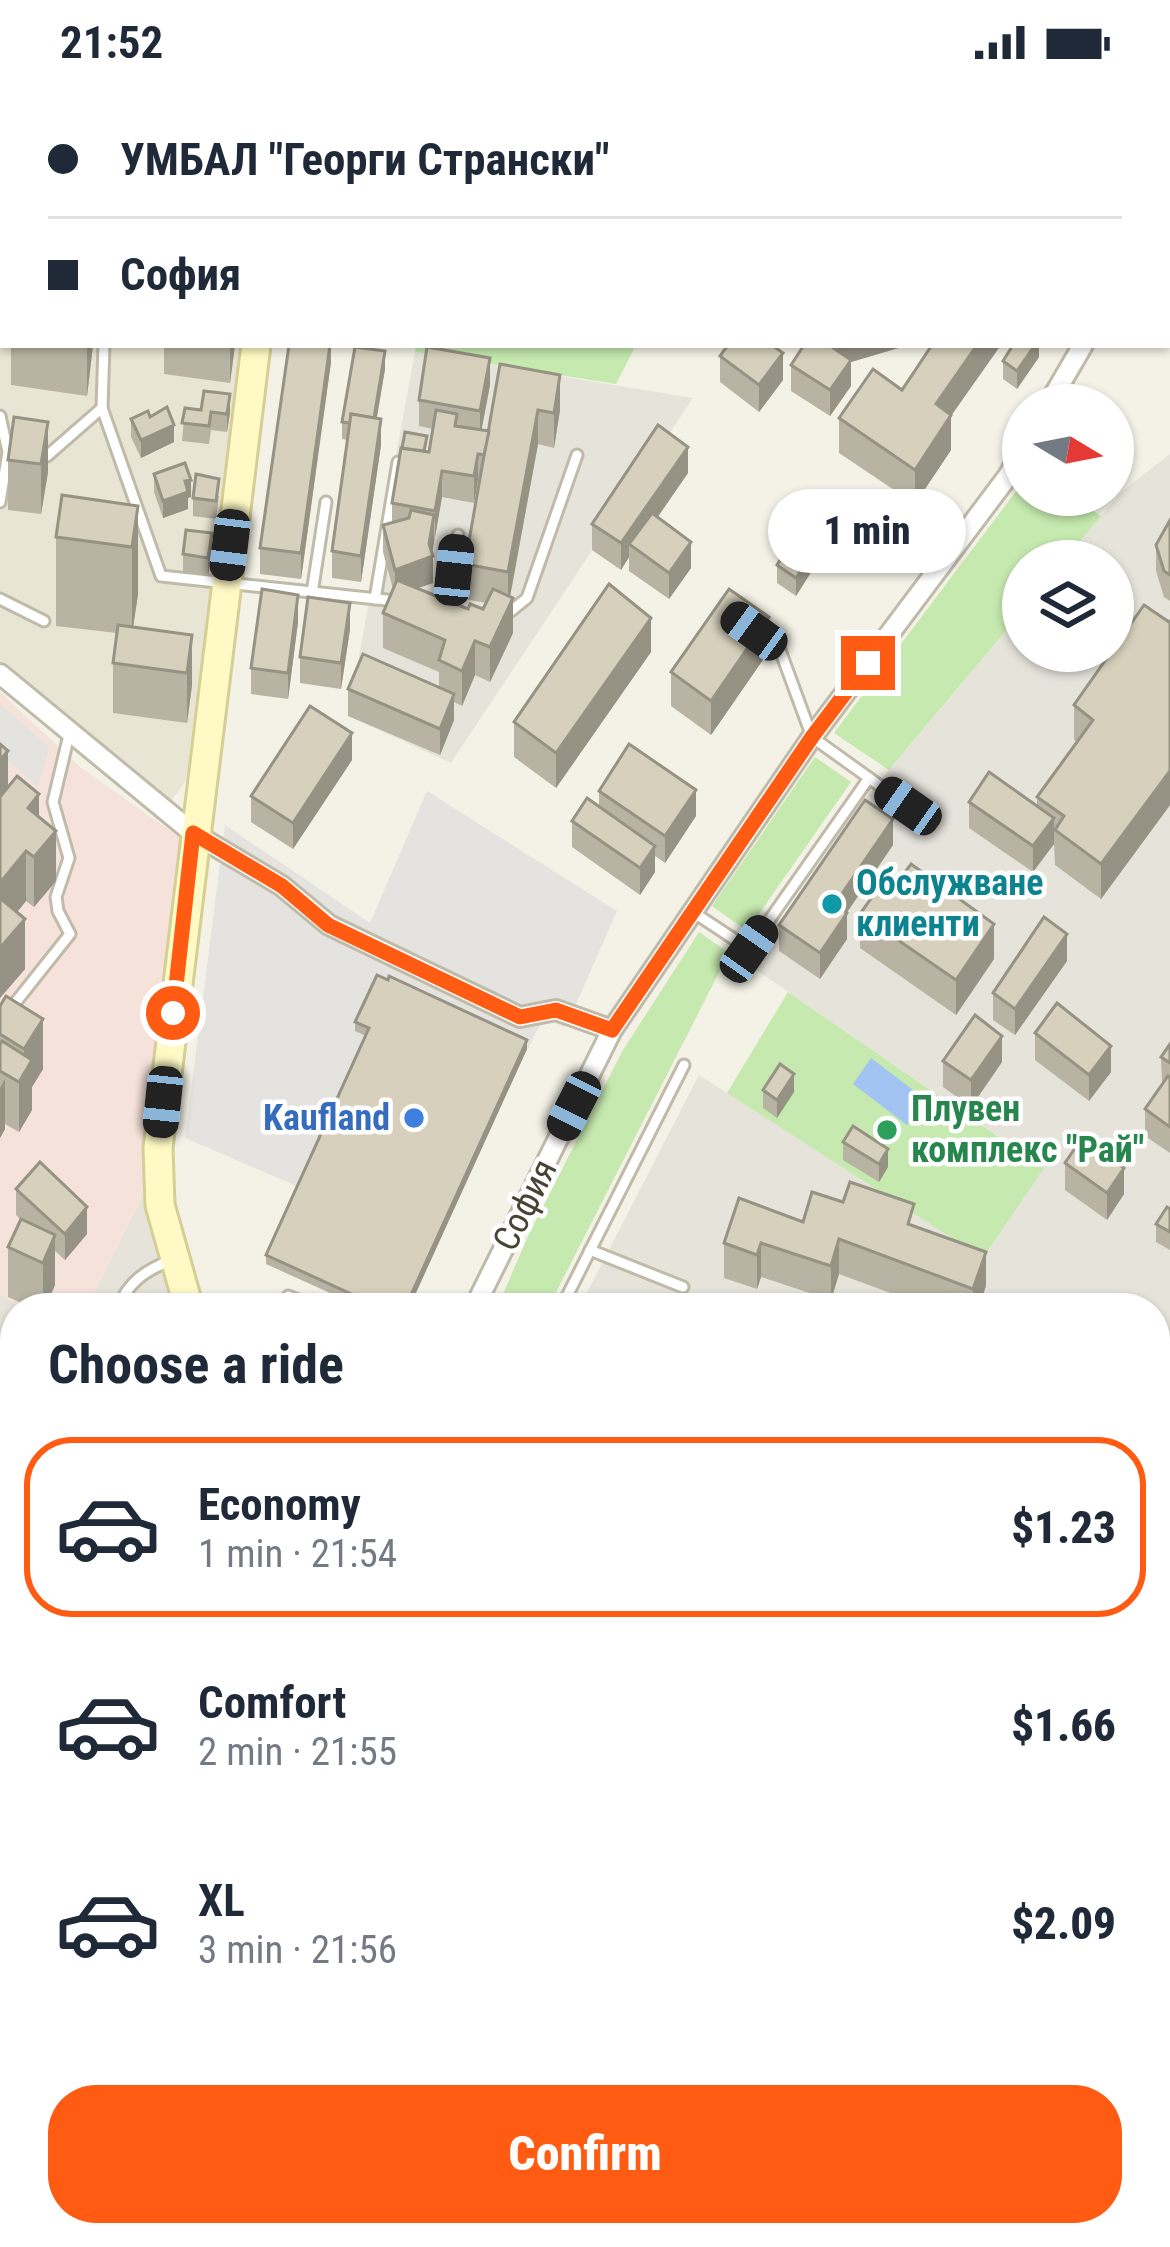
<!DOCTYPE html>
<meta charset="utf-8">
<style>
:root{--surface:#fff;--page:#f2f2f3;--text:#1f2937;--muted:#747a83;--line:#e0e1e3;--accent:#ff5b12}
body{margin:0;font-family:"Roboto Condensed",sans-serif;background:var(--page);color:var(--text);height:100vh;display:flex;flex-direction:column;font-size:45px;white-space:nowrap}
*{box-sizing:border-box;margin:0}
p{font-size:39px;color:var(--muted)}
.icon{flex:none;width:66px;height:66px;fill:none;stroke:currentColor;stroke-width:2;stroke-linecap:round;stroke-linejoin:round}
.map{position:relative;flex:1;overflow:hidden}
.drawer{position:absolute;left:0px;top:1209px;width:1170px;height:954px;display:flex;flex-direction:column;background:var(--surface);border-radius:48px 48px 0 0;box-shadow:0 3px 9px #0004}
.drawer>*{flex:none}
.banner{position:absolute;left:0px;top:0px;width:1170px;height:264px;box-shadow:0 3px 9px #0004;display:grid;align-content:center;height:264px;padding:0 48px;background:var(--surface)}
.needle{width:78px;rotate:100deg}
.controls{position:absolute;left:1002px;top:300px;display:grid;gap:24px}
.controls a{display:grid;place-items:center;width:132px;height:132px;border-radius:50%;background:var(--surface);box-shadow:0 3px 9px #0004;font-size:60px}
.end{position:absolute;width:54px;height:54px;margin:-27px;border:15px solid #ff5b12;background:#fff;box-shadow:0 0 0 6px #fff}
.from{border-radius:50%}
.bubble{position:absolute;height:84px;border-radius:42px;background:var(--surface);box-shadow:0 3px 9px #0004;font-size:39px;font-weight:800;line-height:84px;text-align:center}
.car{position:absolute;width:36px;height:72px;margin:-36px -18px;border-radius:15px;box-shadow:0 0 9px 3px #0007;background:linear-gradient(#222 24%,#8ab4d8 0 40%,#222 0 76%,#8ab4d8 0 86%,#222 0)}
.banner b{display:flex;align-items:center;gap:42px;height:114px;font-size:45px}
.banner b+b{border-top:3px solid var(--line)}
.banner i{width:30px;height:30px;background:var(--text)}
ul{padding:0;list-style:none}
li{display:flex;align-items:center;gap:36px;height:180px;margin:0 24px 18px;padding:0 24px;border:6px solid transparent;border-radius:48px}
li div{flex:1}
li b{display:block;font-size:45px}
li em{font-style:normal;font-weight:800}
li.current{border-color:var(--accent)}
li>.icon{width:108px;height:108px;stroke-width:1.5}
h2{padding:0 48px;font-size:54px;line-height:144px}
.action{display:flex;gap:24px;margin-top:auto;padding:24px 48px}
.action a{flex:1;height:138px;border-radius:48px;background:var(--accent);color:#fff;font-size:48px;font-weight:800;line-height:138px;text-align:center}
.status{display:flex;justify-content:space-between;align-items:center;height:84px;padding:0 60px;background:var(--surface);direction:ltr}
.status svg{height:33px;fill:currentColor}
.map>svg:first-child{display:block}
.residential{fill:#e8e5d4}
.industrial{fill:#e6e3db}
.medical{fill:#f5e2da}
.green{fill:#c5e9ae}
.parking{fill:#e5e3df}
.water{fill:#a1c4f3}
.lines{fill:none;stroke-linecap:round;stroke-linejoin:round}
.lane-casing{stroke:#c0bba9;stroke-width:15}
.street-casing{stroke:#c0bba9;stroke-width:24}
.secondary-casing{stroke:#d5ce95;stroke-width:33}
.lane{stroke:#fff;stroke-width:9}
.street{stroke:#fff;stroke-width:18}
.secondary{stroke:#fffac5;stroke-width:27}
.rail-casing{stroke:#969696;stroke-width:10}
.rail{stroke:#fff;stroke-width:6;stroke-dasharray:18;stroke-linecap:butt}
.wall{fill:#b8b3a2;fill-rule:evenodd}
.shaded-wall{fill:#969284}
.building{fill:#d6d0bc;stroke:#969284;stroke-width:3}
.route{stroke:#ff5b12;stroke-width:15}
.culture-dot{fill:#0f9aa8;stroke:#fff;stroke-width:4.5}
.shop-dot{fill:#3f7fe0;stroke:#fff;stroke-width:4.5}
.leisure-dot{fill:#2e9e5b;stroke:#fff;stroke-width:4.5}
.labels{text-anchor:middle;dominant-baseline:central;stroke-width:9;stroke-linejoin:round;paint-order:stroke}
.culture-label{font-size:36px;font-weight:bold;fill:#0d838f;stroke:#fff;text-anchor:start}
.leisure-label{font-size:36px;font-weight:bold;fill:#27864d;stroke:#fff;text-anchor:start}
.shop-label{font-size:36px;font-weight:bold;fill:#366cbe;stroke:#fff;text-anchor:end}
.street-label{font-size:36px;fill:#474335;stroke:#fff}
</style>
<div class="status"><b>21:52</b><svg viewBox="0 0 49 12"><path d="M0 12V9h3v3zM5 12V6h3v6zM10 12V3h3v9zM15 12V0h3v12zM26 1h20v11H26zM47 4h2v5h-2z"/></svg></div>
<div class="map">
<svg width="1170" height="2163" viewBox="0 0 1170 2163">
<rect width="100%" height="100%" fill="#f4f2e7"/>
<path class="residential" d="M0,0H268L3,3V261H241L186,696L169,720L0,577Z"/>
<g class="industrial">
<path d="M415,268L693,314L451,679L348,632Z"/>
<path d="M1170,370V1378L1155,1402V1224H579L699,991L984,1173L1043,1083L749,881L855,727L1023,526V567H1113V477H1064L1121,408Z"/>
<path d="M143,1111L175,1224H87Z"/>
<path d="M0,1210L21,1224H15V2148H95L90,2163H0Z"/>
<path d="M1170,1493V2163H844L851,2148H1155V1516Z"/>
<path d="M215,2148H742L736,2163H209Z"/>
</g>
<path class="medical" d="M0,608L81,684L182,755L143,1111L87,1224H21L0,1210Z"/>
<g class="green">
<path d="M416,261H636L616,300L415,268Z"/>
<path d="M1023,398V411H1071L1101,432L1064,477H1023V526L889,686L834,649Z"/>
<path d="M815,673L851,698L747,847L712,822Z"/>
<path d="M699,848L729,869L548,1224H497L529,1150L623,966Z"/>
<path d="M788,908L1044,1084L983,1174L727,1009Z"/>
<path d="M140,2148H186L180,2163H135Z"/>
</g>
<g class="parking">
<path d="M0,620L49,663L38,703L0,670Z"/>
<path d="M427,707L617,827L566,943L543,935L528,965L390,902L356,946L369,953L301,1104L185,1054L225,741L370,839Z"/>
</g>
<path class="water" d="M871,974L925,1015L907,1041L853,1000Z"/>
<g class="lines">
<g class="lane-casing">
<g id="lane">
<path d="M102,324L104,261"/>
<path d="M0,332L8,368L0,418"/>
<path d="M41,371L47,372L102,324L161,492L396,517"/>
<path d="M312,509L326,418"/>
<path d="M0,515L44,537"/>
<path d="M375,515L398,378"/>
<path d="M450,522L458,451"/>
<path d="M502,526L511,527L527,514L577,371"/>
<path d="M761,553L780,566L812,653L908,722"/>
<path d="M693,828L749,865L869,694"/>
<path d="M0,938L70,850L58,827L56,813L69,774L53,718L69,651"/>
<path d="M590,1166L683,1203"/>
<path d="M288,1212L319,1224"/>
<path d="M118,1224C128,1198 145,1187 169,1177"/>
<path d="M561,1224L684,981"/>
<path d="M0,1527L15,1489"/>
<path d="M1155,1552L1170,1530"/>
<path d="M1155,1941L1170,1949"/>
<path d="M193,2163L199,2148"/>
<path d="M258,2163L264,2148"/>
<path d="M815,2163L821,2148"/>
</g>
</g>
<g class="street-casing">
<g id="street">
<path d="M1060,0L1064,3"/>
<path d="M0,55L3,58"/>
<path d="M1167,86L1170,88"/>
<path d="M1167,113L1170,107"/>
<path d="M1048,321L1083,261"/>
<path d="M0,590L193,749L282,802L329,841L520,933L556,926L612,946"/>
<path d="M474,1224L612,946L812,653L1008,392L1023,365"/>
</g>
</g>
<g class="secondary-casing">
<g id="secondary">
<path d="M276,3V0"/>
<path d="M298,3V0"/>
<path d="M415,3L434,0"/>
<path d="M581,3L585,0"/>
<path d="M0,147L3,143"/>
<path d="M0,190L3,187"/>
<path d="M189,1224L160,1121L158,1064L256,261"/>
<path d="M104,2163L110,2148"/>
</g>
</g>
<use href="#lane" class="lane"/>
<use href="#street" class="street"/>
<use href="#secondary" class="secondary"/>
<g class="rail-casing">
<g id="rail">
<path d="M1155,1441L1170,1419"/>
<path d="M754,2163L760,2148"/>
</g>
</g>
<use href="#rail" class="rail"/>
</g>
<g class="wall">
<path d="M11,261H93L87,312L11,301Z"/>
<path d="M164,261H235L230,299L164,290Z"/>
<path d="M331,261V278L301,495L260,490V464Z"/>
<path d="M831,261H905V262L851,278V302L830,332L791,307V281L832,262Z"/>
<path d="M1039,261V273L1017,305L1003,295V277Z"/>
<path d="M720,272L783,296L759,328L720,298Z"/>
<path d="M500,280L560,326L554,364L538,360L510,513L513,549L490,598L475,591L462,622L454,618V636L440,671L348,632V605L439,603V588L383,564V529L393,505L383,468V441L392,439V419L427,368H429L433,345L419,342V316L490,301L481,346L489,348ZM478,396H480L465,480V515L486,519L483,525H468L417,504L433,499L432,470L442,413L474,419Z"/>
<path d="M385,285L377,334L381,361L361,498L332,494V467L348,356L342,355V338Z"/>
<path d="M902,306L951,332V366L915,420L839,369V334Z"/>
<path d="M185,324L230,328L227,348L211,346L209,360L182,357Z"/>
<path d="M14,333L48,388L41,430L8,426V376Z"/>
<path d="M150,333L174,358L141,374L131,353V335Z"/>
<path d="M688,389L658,433L691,484L669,515L629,487V473L621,486L592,466V440Z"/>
<path d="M154,390L191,413L188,414V425L163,434L154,408Z"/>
<path d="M219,412L216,435L193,432V414Z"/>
<path d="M138,422V510L133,543L192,551V601L187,639L113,629V579L117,549L56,542V453Z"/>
<path d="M1170,436V517L1164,513L1156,487V461Z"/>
<path d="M825,466L796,512L777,499V481Z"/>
<path d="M212,467L208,492L183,488V470Z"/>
<path d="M1170,537V721L1101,815L1055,781L1054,760L1033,788L969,744V718L1037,721V713L1077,658L1074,656V621Z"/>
<path d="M298,538L288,615L251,610V584Z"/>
<path d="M350,545L341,605L300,599V573Z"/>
<path d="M769,567L711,651L671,622V588Z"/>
<path d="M651,568L556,704L514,673V638Z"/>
<path d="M352,676L293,765L251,738V712Z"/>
<path d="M8,704L39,733L56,797L34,823L26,817L17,828L25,885L0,914Z"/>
<path d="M599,707L696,732L665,779L655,772V788L640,811L572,763V737L599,723Z"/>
<path d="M893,761L847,828V855L820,895L779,867V841Z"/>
<path d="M860,830L994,875L956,931L860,864Z"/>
<path d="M1067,877L1015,951L993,936V909Z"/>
<path d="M388,896L527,965L409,1224H363L266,1180V1171L366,952L355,947V938Z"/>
<path d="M0,922L43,985L32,1003V1026L19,1048L5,1040V1045L0,1054Z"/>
<path d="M1035,949L1111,988L1089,1017L1035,976Z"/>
<path d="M1170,960V1069L1145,1052V1025L1162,1000L1161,973Z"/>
<path d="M943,977L1002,978L971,1023L943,1003Z"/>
<path d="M763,1006L794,1008L777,1034L763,1024Z"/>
<path d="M843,1058L888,1083L879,1098L843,1076Z"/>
<path d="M1065,1079L1124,1110L1107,1136L1065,1106Z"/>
<path d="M16,1105L87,1150L65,1176L55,1167V1201L45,1224H33L8,1213V1163L21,1136L16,1131Z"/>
<path d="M1170,1125V1166L1156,1158V1140Z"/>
<path d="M803,1138L914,1142L986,1202L978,1224H931L839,1190L831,1216L761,1193L757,1205L724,1194V1159Z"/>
<path d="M1170,1642V1824L1160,1817V1841L1155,1849V1668Z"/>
<path d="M316,2148H552L547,2163H316Z"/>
<path d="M915,2148H1155L1170,2163H895L915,2157Z"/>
</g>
<g class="shaded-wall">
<path d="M87,261H93L87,312Z"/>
<path d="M230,261H235L230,299Z"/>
<path d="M330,261L331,278L301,495V469Z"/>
<path d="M837,261L905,262L851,278V302L830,332V306L837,282Z"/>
<path d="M977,261H1001L951,332V366L915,420V386L936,320Z"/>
<path d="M1035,261H1039V273L1017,305V287Z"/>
<path d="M385,267V285L372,360V342Z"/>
<path d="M783,269V296L759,328V301Z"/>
<path d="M490,274V301L480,354V327Z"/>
<path d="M560,291V326L554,364V329Z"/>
<path d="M230,310V328L227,348V330Z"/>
<path d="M538,326V360L508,523V488Z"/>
<path d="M381,335V361L361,498V472Z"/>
<path d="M48,338V388L41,430V380Z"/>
<path d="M174,341V358L141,374V356Z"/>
<path d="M688,363V389L635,465L629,460V473L621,486V459Z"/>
<path d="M478,370V396L474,419V392Z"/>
<path d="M442,387V413L435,453V427Z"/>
<path d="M191,396V413L188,414V425L163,434V417L185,397Z"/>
<path d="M138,422V510L132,551V463Z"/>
<path d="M434,431V458L431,473L433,472V499L395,512V486L429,460Z"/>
<path d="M212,449V467L208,492V474Z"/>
<path d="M825,449V466L796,512V494Z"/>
<path d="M691,458V484L669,515V489Z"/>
<path d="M298,511V538L288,615V589Z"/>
<path d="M513,514V549L490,598V563Z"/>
<path d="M350,519V545L341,605V579Z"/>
<path d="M769,533V567L711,651V617Z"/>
<path d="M651,534V568L556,704V669Z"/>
<path d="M192,551V601L187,639V589Z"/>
<path d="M475,557V591L462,622V587Z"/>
<path d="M454,610V636L440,671V645Z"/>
<path d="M352,649V676L293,765V739Z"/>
<path d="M8,667V717L0,726V676Z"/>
<path d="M1170,687V721L1101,815V780Z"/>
<path d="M696,706V732L665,779V752Z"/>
<path d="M39,710V760L28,724Z"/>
<path d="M1054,734V760L1033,788V762Z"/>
<path d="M893,735V761L835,846V820Z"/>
<path d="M56,747V797L34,823V773Z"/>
<path d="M655,762V788L640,811V784Z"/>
<path d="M26,767V817L0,849V799Z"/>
<path d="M847,829V855L820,895V869Z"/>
<path d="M25,835V885L0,914V864Z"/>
<path d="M994,840V875L956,931V896Z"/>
<path d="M1067,850V877L1015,951V925Z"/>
<path d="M43,935V985L32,1003V1026L19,1048V998L24,988V965Z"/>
<path d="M1002,952V978L971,1023V996Z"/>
<path d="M527,956V965L409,1224H405Z"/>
<path d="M1111,962V988L1089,1017V991Z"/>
<path d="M794,990V1008L777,1034V1016Z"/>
<path d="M5,995V1045L0,1054V1004Z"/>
<path d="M888,1065V1083L879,1098V1080Z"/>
<path d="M1124,1084V1110L1107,1136V1109Z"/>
<path d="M87,1123V1150L65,1176V1150Z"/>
<path d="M55,1151V1201L45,1224H43V1179Z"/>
<path d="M839,1155V1190L831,1216V1182Z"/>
<path d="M761,1159V1193L757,1205V1171Z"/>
<path d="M986,1168V1202L978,1224H973V1205Z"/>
<path d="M15,1371V1405L0,1445V1410Z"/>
<path d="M1160,1815V1841L1155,1849V1822Z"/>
<path d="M398,2148H406V2160L396,2154Z"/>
<path d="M541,2148H552L547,2163H536Z"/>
</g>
<g class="building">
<path d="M289,261H330L301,469L260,464Z"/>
<path d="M728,261H772L783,269L759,301L720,272Z"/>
<path d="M804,261H829L851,276L830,306L791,281Z"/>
<path d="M932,261H977L936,320L951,331L915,386L839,334L873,285L902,306Z"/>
<path d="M1013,261H1035L1017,287L1003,277Z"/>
<path d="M355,263L385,267L374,334L351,330L350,339L342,338Z"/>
<path d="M427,263L490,274L480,327L419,316Z"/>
<path d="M500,280L560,291L554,329L538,326L508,488L465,480Z"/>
<path d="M204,307L230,310L227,330L211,328L209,342L182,339L185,324L201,326Z"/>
<path d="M167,323L174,341L141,356L131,335L148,327L150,333Z"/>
<path d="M436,326L457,330L455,342L489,347L484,371L478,370L474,392L442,387L435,427L392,419L401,364L429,368Z"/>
<path d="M351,330L381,335L361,472L332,467Z"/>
<path d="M14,333L48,338L41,380L8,376Z"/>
<path d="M658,341L688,363L621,459L592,440Z"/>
<path d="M405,348L427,352L424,367L402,364Z"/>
<path d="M185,379L191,396L185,397L188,408L163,417L154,390Z"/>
<path d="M196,390L219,395L216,417L193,414Z"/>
<path d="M62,411L138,422L132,463L56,453Z"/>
<path d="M411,426L434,431L429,460L433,472L395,486L383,441L409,434Z"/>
<path d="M652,429L691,458L669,489L629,460Z"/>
<path d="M805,435L825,449L796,494L777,481Z"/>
<path d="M1170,436V491L1164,487L1156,461Z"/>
<path d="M186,446L212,449L208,474L183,470Z"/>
<path d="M397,496L468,525L470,520L483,525L493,505L513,514L490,563L475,557L462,587L439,576L445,556L383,529Z"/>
<path d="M609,500L651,534L556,669L514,638Z"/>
<path d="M262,505L298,511L288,589L251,584Z"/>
<path d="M729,505L769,533L711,617L671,588Z"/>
<path d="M308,513L350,519L341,579L300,573Z"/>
<path d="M1144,521L1169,538L1170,537V687L1101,780L1055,746L1064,732L1037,713L1093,636L1074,621Z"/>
<path d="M118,541L192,551L187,589L113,579Z"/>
<path d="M363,570L454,610L440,645L348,605Z"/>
<path d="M310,622L352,649L293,739L251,712Z"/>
<path d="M0,660L8,667L0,676Z"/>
<path d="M629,660L696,706L665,752L599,707Z"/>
<path d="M989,688L1054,734L1033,762L969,718Z"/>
<path d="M17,692L39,710L28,724L56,747L34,773L26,767L0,799V713Z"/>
<path d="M587,714L655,762L640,784L572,737Z"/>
<path d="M865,716L893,735L835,820L847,829L820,869L779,841Z"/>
<path d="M911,780L994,840L956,896L860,830L890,788L900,795Z"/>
<path d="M0,814L25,835L0,864Z"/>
<path d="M1044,833L1067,850L1015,925L993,909Z"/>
<path d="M377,891L388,896L389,892L527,956L405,1224H382L266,1171L369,944L355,938Z"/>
<path d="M6,912L43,935L24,965L0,950V922Z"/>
<path d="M1057,919L1111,962L1089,991L1035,949Z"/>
<path d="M975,931L1002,952L971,996L943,977Z"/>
<path d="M2,957L32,976L19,998L0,987V960Z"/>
<path d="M1170,960V979L1161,973Z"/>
<path d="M780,980L794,990L777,1016L763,1006Z"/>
<path d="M1168,992L1170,994V1043L1145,1025Z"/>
<path d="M853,1042L888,1065L879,1080L843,1058Z"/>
<path d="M1082,1054L1124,1084L1107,1109L1065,1079Z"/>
<path d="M40,1078L87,1123L65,1150L16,1105Z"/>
<path d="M850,1098L914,1120L908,1140L986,1168L973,1205L839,1155L831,1182L761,1159L757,1171L724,1159L739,1114L803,1138L812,1108L843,1118Z"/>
<path d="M1167,1123L1170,1125V1148L1156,1140Z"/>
<path d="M21,1135L55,1151L43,1179L8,1163Z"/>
<path d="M0,1356L15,1362V1371L0,1410Z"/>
<path d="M1170,1642V1789L1155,1780V1668Z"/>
<path d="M1155,1976L1170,1983V2163H991L963,2148H1155Z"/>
<path d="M326,2148H398L396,2154L417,2161L416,2163H360L325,2150Z"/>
<path d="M472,2148H541L536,2163H475L479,2150Z"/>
<path d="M902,2150L927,2163H895Z"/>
</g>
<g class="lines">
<path class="route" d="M173,929L193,749L282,802L328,841L520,933L556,926L612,946L812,653L868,579"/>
</g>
<circle class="culture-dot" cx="832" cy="820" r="12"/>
<circle class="shop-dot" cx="414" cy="1034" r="12"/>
<circle class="leisure-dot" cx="887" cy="1046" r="12"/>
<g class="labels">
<g class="culture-label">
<text x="856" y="799">Обслужване<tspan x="856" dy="41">клиенти</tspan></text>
</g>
<g class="leisure-label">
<text x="911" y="1025">Плувен<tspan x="911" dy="41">комплекс "Рай"</tspan></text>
</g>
<g class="shop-label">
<text x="390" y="1034">Kaufland</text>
</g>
<g class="street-label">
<text transform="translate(525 1121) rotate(-63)">София</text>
</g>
</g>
</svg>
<div class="controls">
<a><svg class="needle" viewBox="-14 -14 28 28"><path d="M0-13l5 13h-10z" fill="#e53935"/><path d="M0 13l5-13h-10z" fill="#747a83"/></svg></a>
<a><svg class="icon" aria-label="layers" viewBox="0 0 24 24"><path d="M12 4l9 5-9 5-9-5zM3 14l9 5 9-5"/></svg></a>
</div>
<i class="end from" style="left:173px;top:929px"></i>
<i class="end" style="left:868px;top:579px"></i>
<div class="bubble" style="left:768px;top:405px;width:198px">1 min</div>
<i class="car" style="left:230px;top:461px;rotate:187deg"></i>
<i class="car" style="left:454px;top:486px;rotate:6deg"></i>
<i class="car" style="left:754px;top:547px;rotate:306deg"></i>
<i class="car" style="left:908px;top:722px;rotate:305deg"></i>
<i class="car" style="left:749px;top:865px;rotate:35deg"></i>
<i class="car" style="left:163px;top:1018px;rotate:186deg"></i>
<i class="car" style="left:574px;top:1022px;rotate:207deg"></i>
<div class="banner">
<b><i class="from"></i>УМБАЛ &quot;Георги Странски&quot;</b>
<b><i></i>София</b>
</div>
<section class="drawer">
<h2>Choose a ride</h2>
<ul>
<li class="current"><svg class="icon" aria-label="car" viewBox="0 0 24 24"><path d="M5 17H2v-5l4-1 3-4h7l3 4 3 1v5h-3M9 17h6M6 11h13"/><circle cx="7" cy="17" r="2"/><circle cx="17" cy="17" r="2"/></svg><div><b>Economy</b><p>1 min · 21:54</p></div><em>$1.23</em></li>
<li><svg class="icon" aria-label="car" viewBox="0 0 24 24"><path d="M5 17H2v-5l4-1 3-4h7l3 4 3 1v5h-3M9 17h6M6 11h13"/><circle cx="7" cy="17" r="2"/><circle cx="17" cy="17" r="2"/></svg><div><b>Comfort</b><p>2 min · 21:55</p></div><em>$1.66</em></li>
<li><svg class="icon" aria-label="car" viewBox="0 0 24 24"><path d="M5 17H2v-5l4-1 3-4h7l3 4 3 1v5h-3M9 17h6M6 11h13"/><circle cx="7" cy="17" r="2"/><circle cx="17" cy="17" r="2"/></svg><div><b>XL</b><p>3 min · 21:56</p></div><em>$2.09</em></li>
</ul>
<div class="action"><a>Confirm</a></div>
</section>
</div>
